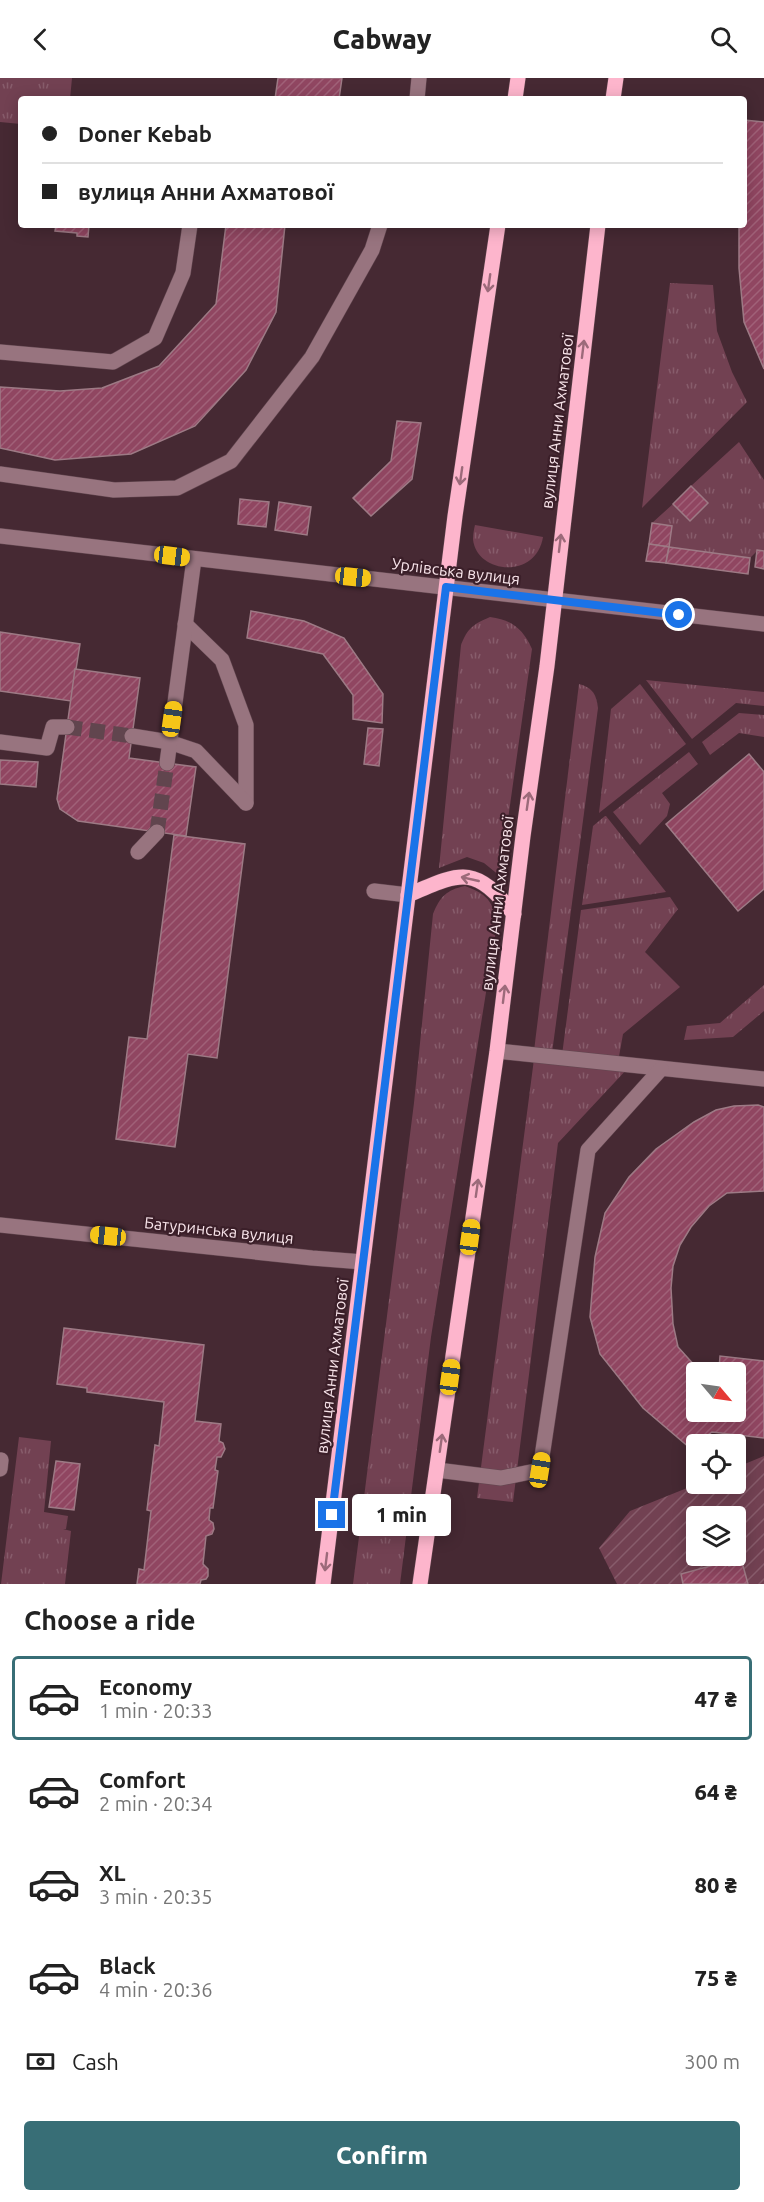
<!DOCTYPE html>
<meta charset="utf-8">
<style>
:root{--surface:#fff;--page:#f2f2f2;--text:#222;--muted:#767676;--line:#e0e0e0;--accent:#386e76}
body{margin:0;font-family:Ubuntu,sans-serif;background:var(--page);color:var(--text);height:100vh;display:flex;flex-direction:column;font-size:22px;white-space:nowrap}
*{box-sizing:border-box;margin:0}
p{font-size:20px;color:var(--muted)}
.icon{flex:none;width:33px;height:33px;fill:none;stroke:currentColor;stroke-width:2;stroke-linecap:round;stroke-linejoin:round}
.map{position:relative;height:1506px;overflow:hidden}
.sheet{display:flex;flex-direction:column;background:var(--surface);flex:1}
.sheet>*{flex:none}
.guide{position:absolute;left:18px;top:18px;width:729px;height:132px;border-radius:6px;box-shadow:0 3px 15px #0003;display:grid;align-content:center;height:132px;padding:0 24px;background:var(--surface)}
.needle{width:39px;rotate:119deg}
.tools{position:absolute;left:686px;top:1284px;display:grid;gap:12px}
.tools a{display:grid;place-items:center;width:60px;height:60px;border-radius:6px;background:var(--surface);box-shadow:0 3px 15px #0003;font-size:30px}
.end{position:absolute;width:27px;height:27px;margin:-14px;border:8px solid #1a73e8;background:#fff;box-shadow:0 0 0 3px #fff}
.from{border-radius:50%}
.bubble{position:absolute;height:42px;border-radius:6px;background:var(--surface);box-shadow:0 3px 15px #0003;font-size:20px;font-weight:800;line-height:42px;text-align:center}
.car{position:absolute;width:18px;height:36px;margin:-18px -9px;border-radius:8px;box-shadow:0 0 4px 2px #0007;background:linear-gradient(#f5c518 24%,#345 0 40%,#f5c518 0 76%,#345 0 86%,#f5c518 0)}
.guide b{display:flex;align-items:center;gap:21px;height:57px;font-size:22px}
.guide b+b{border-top:2px solid var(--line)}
.guide i{width:15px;height:15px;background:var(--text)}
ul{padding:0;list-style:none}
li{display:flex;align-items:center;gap:18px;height:84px;margin:0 12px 9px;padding:0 12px;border:3px solid transparent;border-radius:6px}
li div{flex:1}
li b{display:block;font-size:22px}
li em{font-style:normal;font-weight:800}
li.selected{border-color:var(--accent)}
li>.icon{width:54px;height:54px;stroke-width:1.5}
h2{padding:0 24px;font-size:27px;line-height:72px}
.pay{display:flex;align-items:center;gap:15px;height:66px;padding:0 24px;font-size:22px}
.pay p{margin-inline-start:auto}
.button{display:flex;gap:12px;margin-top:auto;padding:12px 24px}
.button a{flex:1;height:69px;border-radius:6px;background:var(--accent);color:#fff;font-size:24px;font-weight:800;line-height:69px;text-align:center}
header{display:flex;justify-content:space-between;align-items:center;height:78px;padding:0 24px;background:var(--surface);font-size:27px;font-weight:800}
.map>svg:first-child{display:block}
.grass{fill:url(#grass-tufts)}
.garden{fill:url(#garden-furrows);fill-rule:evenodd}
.building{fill:url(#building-hatch);stroke:#9d7a85;stroke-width:1.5;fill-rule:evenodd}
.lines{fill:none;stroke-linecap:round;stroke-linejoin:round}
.minor-tunnel{stroke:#61454e;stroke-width:15;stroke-dasharray:15 8;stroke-linecap:butt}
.minor-casing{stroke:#624750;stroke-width:16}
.major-casing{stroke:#624750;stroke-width:16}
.minor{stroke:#98747f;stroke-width:15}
.major{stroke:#fdb5cc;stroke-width:15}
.oneway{stroke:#9c6a7a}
.route{stroke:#1a73e8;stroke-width:8}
.labels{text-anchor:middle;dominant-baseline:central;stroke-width:4.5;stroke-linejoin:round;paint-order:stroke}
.street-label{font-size:16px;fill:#f8e4ea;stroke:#3b1f29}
</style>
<header><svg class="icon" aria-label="back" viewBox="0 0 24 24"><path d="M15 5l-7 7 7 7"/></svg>Cabway<svg class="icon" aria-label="search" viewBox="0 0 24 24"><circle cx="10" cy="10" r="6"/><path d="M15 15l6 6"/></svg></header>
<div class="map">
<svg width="764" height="1506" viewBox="0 0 764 1506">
<defs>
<pattern id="grass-tufts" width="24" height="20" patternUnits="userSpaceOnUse" patternTransform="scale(1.5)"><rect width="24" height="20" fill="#724152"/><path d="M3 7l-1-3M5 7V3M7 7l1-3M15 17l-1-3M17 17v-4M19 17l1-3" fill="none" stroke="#875c6b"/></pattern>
<pattern id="garden-furrows" width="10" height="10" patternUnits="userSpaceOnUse" patternTransform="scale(1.5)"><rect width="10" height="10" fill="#724152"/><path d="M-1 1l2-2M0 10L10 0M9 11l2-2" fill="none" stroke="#875c6b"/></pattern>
<pattern id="building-hatch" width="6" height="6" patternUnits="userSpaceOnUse" patternTransform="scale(1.5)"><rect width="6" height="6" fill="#904661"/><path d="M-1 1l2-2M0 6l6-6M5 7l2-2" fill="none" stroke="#a06178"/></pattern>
</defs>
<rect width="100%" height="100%" fill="#462933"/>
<g class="grass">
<path d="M0,0H72L70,21H21V46L0,44Z"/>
<path d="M670,205L713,207L717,253L732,294L747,324L642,430Z"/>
<path d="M739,364L764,402V473H757L750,480L669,469L672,448L652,445L673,426L690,443L708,425L691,408Z"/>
<path d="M475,447L543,459C536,502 476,496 473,461C473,457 474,451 475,447Z"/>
<path d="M490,539C512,542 523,551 532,571L500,798L484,785L467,779L439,790L461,567C468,550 472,547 490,539Z"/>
<path d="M646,602L764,614V628L736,625L692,661Z"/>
<path d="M579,606C593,610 596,616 598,630L552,975L534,973Z"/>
<path d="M640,606L686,666L599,735L611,631Z"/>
<path d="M739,635L764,637V659L739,655L710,677L702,664Z"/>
<path d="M689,674L698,686L662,715L670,726L667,738L640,767L613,734Z"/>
<path d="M605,738H606L666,814L582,827L593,748Z"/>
<path d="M465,808C493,818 496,829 495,858L431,1259L400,1506H353L414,1025L433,836C440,819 446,812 465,808Z"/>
<path d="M670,819L678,831L645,874L680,909L623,956L618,984L562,977L581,832Z"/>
<path d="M764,907V933L733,959L684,962L687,948L720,945Z"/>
<path d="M534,981L628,990L558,1065L513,1424L477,1420Z"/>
<path d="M19,1359L51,1363L44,1434L68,1438L66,1451H63L71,1453L65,1506H1Z"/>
</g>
<path class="garden" d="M764,1378V1506H617L599,1470L630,1433L697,1406H735V1390ZM696,1438H735V1478H696Z"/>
<g class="building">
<path d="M278,0H342L339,21H275Z"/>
<path d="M744,42L764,44V291L744,244L739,190V147H744Z"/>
<path d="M56,147H89L88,159L77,158V155L55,153Z"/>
<path d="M226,147H285L276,234L246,292L195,348L131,376L55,382L0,370V309L60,313L102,310L159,288L216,226Z"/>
<path d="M397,343L421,345L412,401L371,438L353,420L391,383Z"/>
<path d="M691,408L708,425L690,443L673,426Z"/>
<path d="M240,421L269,424L266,449L238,446Z"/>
<path d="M279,424L311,429L307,457L275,452Z"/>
<path d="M652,445L672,448L669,469L649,466Z"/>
<path d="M649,466L669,469L666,485L646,483Z"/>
<path d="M669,469L750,480L748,496L666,485Z"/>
<path d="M757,472L764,473V491L755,489Z"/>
<path d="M251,533L304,543L344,560L383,616L382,645L353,641V617L323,576L247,560Z"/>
<path d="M0,554L80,566L71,623L0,613Z"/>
<path d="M75,591L140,600L129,680L196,689L186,758L78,743L60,731L57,721Z"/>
<path d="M368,650L383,651L379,688L364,686Z"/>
<path d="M749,676L764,694V811L738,833L666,746Z"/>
<path d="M0,682L38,684L36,709L0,706Z"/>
<path d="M174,757L245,766L217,980L188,976L175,1069L116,1061L129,959L147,961Z"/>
<path d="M758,1027L764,1029V1113L727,1115L709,1128L691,1149L680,1167L673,1188L671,1210L673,1246L678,1269L696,1289L719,1291L720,1278L764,1283V1360L712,1354L690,1370L643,1330L600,1276L590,1239L595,1179L605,1135L629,1099L656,1071L694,1044L716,1032L734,1028ZM696,1294H735V1334H696Z"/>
<path d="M64,1250L204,1267L195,1343L221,1346L219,1363L223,1365L225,1371L221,1379H217L215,1392L218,1393L213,1430H210L209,1442L213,1445L214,1451L212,1456L206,1458L203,1486L208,1491V1498L206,1501L201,1502L200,1506H137L139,1491L144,1492L151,1433L147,1432L155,1367L159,1368L164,1324L87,1314V1310L57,1306Z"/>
<path d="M56,1383L80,1386L74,1432L49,1429Z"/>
<path d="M712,1478H726L729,1488L742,1484L748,1506H683L681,1496L714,1487Z"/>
</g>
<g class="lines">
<g class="minor-tunnel">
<path d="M67,649L132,658"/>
<path d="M157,754L167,685"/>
</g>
<g class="minor-casing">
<g id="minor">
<path d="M417,21L419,0"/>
<path d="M0,274L113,284L155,260L183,195L190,147"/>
<path d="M0,396L114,412L177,410L231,383L312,279L372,172L380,147"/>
<path d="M0,458L764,546"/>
<path d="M185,546L222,582L246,647V725"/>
<path d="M132,658L169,664L196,673L246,725"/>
<path d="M0,664L47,670L53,649H67"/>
<path d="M167,685L194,481"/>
<path d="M138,774L157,754"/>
<path d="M374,813L408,817"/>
<path d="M497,973L764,1001"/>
<path d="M0,1147L312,1180L363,1184"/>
<path d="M0,1391L1,1382"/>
<path d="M437,1392L501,1400L540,1392L588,1072L661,991"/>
</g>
</g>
<g class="major-casing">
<g id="major">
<path d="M515,21L518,0"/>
<path d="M613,21L616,0"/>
<path d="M408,817C462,794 474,786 514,836"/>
<path d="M323,1506L455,438L498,147"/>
<path d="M420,1506L497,973L523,758L547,588L598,147"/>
</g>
</g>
<use href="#minor" class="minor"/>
<use href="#major" class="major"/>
</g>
<defs><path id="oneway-shaft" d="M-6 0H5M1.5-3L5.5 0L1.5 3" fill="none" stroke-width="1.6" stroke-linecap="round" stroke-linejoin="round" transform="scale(1.5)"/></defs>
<g class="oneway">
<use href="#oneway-shaft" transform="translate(489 205) rotate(98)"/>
<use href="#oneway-shaft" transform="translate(583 271) rotate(-83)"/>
<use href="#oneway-shaft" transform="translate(461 398) rotate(98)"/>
<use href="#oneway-shaft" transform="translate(560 465) rotate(-83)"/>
<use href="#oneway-shaft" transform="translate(528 723) rotate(-82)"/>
<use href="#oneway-shaft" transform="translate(470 801) rotate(-167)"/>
<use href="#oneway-shaft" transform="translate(504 916) rotate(-83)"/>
<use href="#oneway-shaft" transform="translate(477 1110) rotate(-82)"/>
<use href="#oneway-shaft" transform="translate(441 1365) rotate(-82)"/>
<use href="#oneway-shaft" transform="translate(326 1484) rotate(97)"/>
</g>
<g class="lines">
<path class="route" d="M332,1437L446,509L679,537"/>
</g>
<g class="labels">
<g class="street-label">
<text transform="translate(557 343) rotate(-83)">вулиця Анни Ахматової</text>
<text transform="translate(456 493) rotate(7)">Урлівська вулиця</text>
<text transform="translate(497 825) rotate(-83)">вулиця Анни Ахматової</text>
<text transform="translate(219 1152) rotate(6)">Батуринська вулиця</text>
<text transform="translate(332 1288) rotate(-83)">вулиця Анни Ахматової</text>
</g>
</g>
</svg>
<div class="tools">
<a><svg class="needle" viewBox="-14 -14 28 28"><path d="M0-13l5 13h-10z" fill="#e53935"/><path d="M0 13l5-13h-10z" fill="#767676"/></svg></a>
<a><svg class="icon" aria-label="locate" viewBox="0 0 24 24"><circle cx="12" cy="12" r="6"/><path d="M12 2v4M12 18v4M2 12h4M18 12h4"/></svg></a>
<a><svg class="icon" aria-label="layers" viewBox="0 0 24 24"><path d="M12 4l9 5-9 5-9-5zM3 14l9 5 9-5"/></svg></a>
</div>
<i class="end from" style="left:679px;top:537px"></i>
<i class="end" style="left:332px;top:1437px"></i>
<div class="bubble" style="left:352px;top:1416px;width:99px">1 min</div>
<i class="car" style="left:172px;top:478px;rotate:97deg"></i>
<i class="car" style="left:353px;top:499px;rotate:96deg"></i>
<i class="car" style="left:172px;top:641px;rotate:8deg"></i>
<i class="car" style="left:108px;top:1158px;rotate:276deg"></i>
<i class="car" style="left:470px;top:1159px;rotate:8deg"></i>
<i class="car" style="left:450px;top:1299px;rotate:8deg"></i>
<i class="car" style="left:540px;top:1392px;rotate:9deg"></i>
<div class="guide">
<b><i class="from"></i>Doner Kebab</b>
<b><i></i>вулиця Анни Ахматової</b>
</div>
</div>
<section class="sheet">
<h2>Choose a ride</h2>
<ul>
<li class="selected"><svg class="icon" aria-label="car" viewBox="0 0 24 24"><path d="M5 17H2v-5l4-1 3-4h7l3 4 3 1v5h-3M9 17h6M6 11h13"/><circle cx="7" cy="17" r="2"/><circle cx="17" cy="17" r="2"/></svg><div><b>Economy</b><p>1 min · 20:33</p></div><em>47 ₴</em></li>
<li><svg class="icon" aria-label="car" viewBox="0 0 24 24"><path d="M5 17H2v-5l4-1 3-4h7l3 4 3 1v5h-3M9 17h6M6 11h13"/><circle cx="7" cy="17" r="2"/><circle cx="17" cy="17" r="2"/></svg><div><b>Comfort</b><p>2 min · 20:34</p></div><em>64 ₴</em></li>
<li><svg class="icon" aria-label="car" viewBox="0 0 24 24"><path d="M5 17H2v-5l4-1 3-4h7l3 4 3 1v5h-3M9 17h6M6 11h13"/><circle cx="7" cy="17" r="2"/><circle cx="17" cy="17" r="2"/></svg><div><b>XL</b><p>3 min · 20:35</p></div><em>80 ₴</em></li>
<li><svg class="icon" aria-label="car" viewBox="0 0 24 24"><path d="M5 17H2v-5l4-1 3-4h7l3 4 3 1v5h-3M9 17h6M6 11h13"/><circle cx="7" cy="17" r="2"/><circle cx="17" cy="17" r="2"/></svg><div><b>Black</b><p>4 min · 20:36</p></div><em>75 ₴</em></li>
</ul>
<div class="pay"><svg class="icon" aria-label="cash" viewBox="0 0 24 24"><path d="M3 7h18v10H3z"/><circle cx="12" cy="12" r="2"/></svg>Cash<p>300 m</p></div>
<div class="button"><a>Confirm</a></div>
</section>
